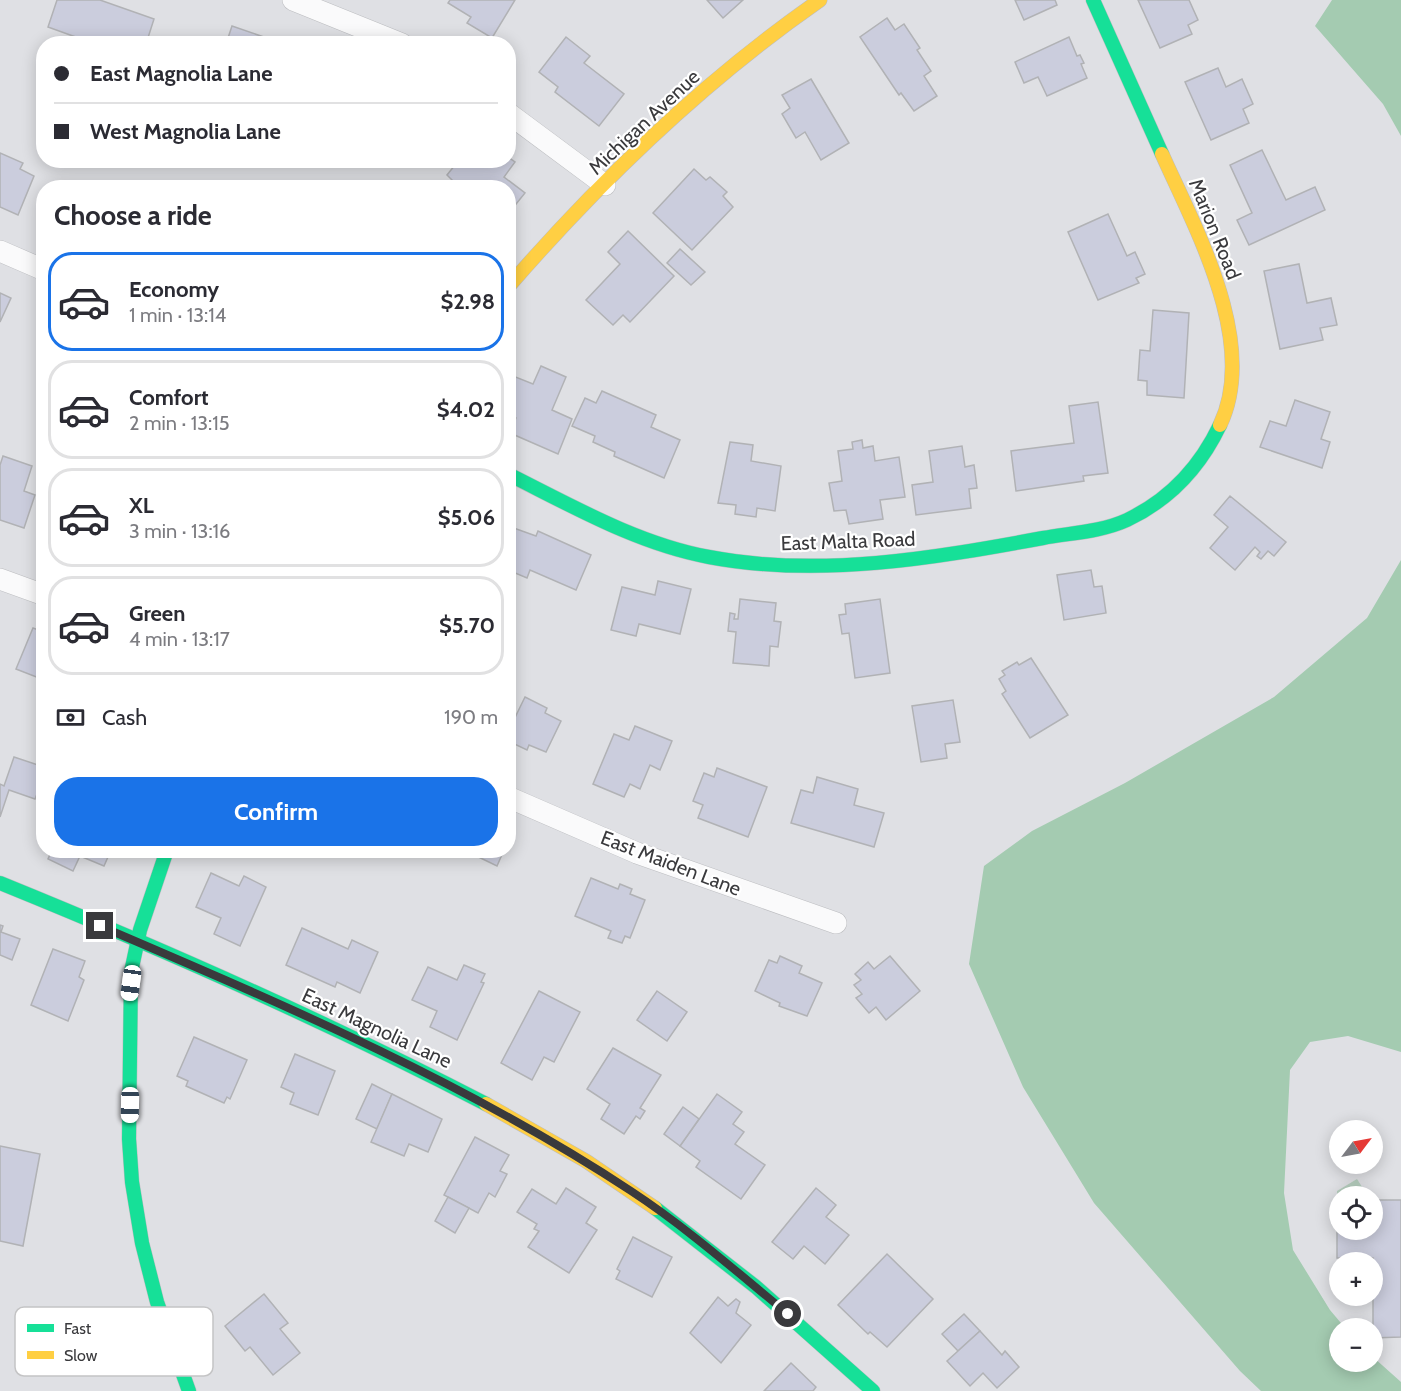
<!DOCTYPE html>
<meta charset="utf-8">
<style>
:root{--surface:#fff;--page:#f2f2f3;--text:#2b2b33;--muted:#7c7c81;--line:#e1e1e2;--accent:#1a73e8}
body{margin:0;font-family:Cabin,sans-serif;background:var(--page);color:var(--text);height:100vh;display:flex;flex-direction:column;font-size:22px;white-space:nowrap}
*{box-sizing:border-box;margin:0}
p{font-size:20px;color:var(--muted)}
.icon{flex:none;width:33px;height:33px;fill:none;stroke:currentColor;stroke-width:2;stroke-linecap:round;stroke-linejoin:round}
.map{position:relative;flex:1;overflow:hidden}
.sheet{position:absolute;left:36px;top:180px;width:480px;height:678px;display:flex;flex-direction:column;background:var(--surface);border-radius:24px;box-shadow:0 3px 15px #0003}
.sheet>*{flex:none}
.guide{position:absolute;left:36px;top:36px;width:480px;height:132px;border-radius:24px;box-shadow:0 3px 15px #0003;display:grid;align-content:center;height:132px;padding:0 18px;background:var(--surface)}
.needle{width:39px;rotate:58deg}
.tools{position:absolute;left:1329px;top:1120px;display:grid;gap:12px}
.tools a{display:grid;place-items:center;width:54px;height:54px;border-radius:50%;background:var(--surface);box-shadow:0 3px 15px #0003;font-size:30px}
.end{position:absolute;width:27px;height:27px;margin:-14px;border:8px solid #3a3a3d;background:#fff;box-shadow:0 0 0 3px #fff}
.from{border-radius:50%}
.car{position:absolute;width:18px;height:36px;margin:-18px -9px;border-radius:8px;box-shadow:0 0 4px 2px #0007;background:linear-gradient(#fff 24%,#345 0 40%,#fff 0 76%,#345 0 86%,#fff 0)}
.guide b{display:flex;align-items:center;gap:21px;height:57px;font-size:22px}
.guide b+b{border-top:2px solid var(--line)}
.guide i{width:15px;height:15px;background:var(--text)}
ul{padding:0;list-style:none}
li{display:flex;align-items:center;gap:18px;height:99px;margin:0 12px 9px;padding:0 6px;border:3px solid var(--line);border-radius:24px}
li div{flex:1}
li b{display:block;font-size:22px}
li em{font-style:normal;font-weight:700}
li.selected{border-color:var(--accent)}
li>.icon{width:54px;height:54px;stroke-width:1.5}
h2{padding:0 18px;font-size:27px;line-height:72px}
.pay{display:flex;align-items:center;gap:15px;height:66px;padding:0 18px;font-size:22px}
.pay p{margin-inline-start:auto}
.button{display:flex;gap:12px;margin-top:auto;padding:12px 18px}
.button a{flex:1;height:69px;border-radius:24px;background:var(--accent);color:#fff;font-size:24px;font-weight:700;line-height:69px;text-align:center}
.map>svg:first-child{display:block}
.green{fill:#b6cebe}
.forest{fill:#a4cbb1}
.building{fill:#cbcddd;stroke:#b1b2b5;stroke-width:1.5}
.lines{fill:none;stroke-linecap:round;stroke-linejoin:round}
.street-casing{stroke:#bcbdc0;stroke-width:22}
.fast-casing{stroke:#bcbdc0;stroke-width:15}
.slow-casing{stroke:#bcbdc0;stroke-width:15}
.street{stroke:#fafafb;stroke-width:21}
.fast{stroke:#16e098;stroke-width:14}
.slow{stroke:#ffcf43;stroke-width:14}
.route{stroke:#3a3a3d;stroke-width:8}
.labels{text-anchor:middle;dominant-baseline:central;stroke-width:4.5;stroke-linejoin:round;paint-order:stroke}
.street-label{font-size:20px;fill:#3a3a3d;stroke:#fff}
.key{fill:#fff;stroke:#c4c4c5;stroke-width:1.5}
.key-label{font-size:16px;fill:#3a3a3d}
</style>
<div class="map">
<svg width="1401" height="1391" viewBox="0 0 1401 1391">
<rect width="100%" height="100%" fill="#dfe0e4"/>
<path class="green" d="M1357,1179L1366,1193H1374V1200L1372,1197H1340L1337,1200V1191Z"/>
<g class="forest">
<path d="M1332,0H1401V136L1383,104L1315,26Z"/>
<path d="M1401,560V1052L1348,1036L1310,1042L1290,1070L1284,1193L1293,1250L1330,1310L1346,1329H1340V1362H1372L1373,1357L1401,1382V1391H1261L1240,1371L1094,1203L1023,1087L969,964L984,866L1032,831L1125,783L1274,697L1367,618Z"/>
</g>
<g class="building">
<path d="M57,0H100L154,19L146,44H95L48,27Z"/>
<path d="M450,0H515L492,38L467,23L471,17L448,3Z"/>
<path d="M707,0H743L723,18Z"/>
<path d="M1015,0H1055L1057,5L1024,20Z"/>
<path d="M1138,0H1189L1198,20L1188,25L1192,34L1160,48Z"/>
<path d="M887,18L895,30L904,24L920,48L917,50L931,71L924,76L937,96L914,111L901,93L899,95L860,37Z"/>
<path d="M232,26L281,43L283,37L301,44H226Z"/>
<path d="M566,37L590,56L584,63L624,94L599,126L555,92L558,87L539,72Z"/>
<path d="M1069,37L1077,56L1080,55L1084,63L1081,64L1087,78L1047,96L1038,77L1024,83L1015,62Z"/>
<path d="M1218,68L1226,87L1242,79L1253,104L1243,109L1249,123L1211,140L1185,82Z"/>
<path d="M811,79L849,143L821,160L805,132L796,138L782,114L790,108L782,95Z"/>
<path d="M1262,150L1286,200L1315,187L1325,210L1249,245L1237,220L1252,213L1230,165Z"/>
<path d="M0,153L23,163L20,169L34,176L18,215L0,207Z"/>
<path d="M508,157L515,162L504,177L525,193L508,214V188H460L447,175L459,160H508Z"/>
<path d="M694,169L706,180L710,177L727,192L723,196L733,207L692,250L653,213Z"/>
<path d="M1108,214L1127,256L1135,252L1145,274L1136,278L1139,283L1098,300L1068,232Z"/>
<path d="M628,231L674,276L630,322L623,315L613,325L586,300L620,264L608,252Z"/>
<path d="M680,249L705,272L691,285L667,263Z"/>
<path d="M1299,264L1307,303L1331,298L1337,325L1320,328L1323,340L1280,349L1264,271Z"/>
<path d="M0,293L11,298L0,322Z"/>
<path d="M1153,310L1189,313L1184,398L1147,395V381L1138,380L1140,350L1150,351Z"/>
<path d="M541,366L566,377L552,410L572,419L558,454L510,433L516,418L508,415V374L533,384Z"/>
<path d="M602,391L656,415L651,427L680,440L664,478L614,456L615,452L593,442L595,436L572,426L585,398L596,403Z"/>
<path d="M1295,400L1330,412L1321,439L1330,442L1322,468L1260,447L1270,421L1286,426Z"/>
<path d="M1098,402L1108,473L1083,476L1084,481L1016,491L1011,451L1074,443L1069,406Z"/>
<path d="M862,440L863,448L873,446L875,461L899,457L905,497L880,500L883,519L849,524L846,510L834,511L829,483L842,481L838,451L853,449L852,442Z"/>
<path d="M730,442L753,445L751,461L781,466L775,511L757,508L756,517L735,514L736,505L718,503Z"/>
<path d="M962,446L965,467L974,465L977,488L969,489L971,508L916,515L912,485L933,482L929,451Z"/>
<path d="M3,456L32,466L24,491L35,495L24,528L0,520V465Z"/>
<path d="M1230,496L1286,542L1274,556L1268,551L1261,559L1257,556L1260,552L1255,547L1235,570L1210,548L1228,527L1214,515Z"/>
<path d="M508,526L536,536L538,531L591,555L576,590L530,570L527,578L508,570Z"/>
<path d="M1091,570L1094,587L1102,586L1106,613L1064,620L1057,575Z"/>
<path d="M658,581L691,589L680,634L639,624L636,636L611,630L622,587L655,595Z"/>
<path d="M740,599L776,603L774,621L781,622L778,647L770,646L769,666L733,663L736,632L728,631L730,613L735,614L734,619H738Z"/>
<path d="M880,599L890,673L855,678L849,633L842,634L839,615L846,614L845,604Z"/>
<path d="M33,628L44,632V680L16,669Z"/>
<path d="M1031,658L1068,715L1030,738L1002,694L1006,691L999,679L1005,675L1002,671L1017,662L1019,665Z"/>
<path d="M525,697L547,708L545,713L561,721L546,752L529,745L527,750L508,741V732Z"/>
<path d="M953,700L960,742L945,744L947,758L921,762L912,706Z"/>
<path d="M635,726L672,741L660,770L650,765L640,789L630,784L624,797L593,784L614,734L629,740Z"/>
<path d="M14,757L44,767V776L35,799L9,790L0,817V784L4,786Z"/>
<path d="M717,768L767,787L748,837L698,818L703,805L693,801L704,773L714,777Z"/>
<path d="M817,777L858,789L854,805L884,813L874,847L791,823L801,790L813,793Z"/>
<path d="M52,850H111L104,866L80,856L73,871L48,859Z"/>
<path d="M464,850H504L497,866Z"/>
<path d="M211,873L239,886L244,876L266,887L240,946L214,934L221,918L196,907Z"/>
<path d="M591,878L618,889L620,884L632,889L630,894L645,900L630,938L625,936L622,943L608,938L611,931L575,916Z"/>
<path d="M0,925L3,926L1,932L20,939L12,960L0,955Z"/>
<path d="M302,928L348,949L352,940L378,952L360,993L337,982L335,987L286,965Z"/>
<path d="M53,949L85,961L79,977L84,980L68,1021L31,1005Z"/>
<path d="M780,956L802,966L799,973L822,983L807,1016L779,1006L780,1003L755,991L769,960L777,963Z"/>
<path d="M890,956L920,991L886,1020L876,1007L869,1013L856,998L862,994L854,985L861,980L855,974L868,962L874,969Z"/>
<path d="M464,965L485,974L481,982L484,983L457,1040L430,1027L437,1011L412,1000L428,967L457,980Z"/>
<path d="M539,991L580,1012L554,1062L544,1057L532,1080L501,1063Z"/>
<path d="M657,991L687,1012L667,1041L637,1020Z"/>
<path d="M194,1037L247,1060L230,1099L227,1097L224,1103L186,1086L188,1081L177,1076Z"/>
<path d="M613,1048L661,1075L640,1108L645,1111L640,1119L636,1116L624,1134L601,1119L610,1104L587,1089Z"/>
<path d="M295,1054L335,1071L318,1115L290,1104L294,1093L281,1087Z"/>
<path d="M372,1084L392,1094L377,1129L356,1119Z"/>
<path d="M392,1094L442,1119L428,1152L409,1144L404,1156L371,1142Z"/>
<path d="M717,1094L742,1112L733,1124L744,1132L735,1144L765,1165L741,1199L696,1167L700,1161L680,1146Z"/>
<path d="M683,1107L699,1119L680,1146L664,1134Z"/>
<path d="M475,1137L509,1155L500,1171L507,1174L495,1197L489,1193L478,1213L444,1195Z"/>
<path d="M0,1146L40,1154L23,1246L0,1241Z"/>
<path d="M566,1188L596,1207L586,1223L597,1230L569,1273L528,1247L539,1231L534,1229L537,1224L517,1212L532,1189L556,1204Z"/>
<path d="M816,1188L836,1205L826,1217L849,1235L825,1264L804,1246L793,1259L772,1242Z"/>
<path d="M448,1197L469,1208L455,1233L435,1221Z"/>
<path d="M1337,1200H1340V1230H1372V1200H1401V1337L1373,1338V1258H1337Z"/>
<path d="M633,1237L672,1257L652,1297L616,1279L620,1271L617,1269Z"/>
<path d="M887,1254L933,1299L887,1347L870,1332L868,1334L838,1305Z"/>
<path d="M264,1294L288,1323L280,1329L300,1353L273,1375L250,1347L245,1351L225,1326Z"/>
<path d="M718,1297L728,1306L736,1299L740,1302L736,1313L751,1325L721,1363L690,1333Z"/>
<path d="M964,1314L980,1331L958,1351L942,1334Z"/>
<path d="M980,1331L1002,1355L1005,1351L1019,1367L997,1388L983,1373L970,1386L947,1361Z"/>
<path d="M791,1363L816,1387L813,1391H764Z"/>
</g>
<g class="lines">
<g class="street-casing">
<g id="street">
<path d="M293,0L402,44"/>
<path d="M508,113L605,185"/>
<path d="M0,251L44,270"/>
<path d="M0,579L44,595"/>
<path d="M508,797L637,853L836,923"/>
</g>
</g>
<g class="fast-casing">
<g id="fast">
<path d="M1093,0L1162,154"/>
<path d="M508,474C572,506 638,544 709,557C820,578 934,558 1043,538C1070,533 1101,532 1127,520C1169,500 1200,467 1220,425"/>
<path d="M167,850L140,930L131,972L129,1139L132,1182L142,1243L157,1302L189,1391"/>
<path d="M0,883C165,950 328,1022 486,1104"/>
<path d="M655,1208L756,1287L873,1391"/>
</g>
</g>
<g class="slow-casing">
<g id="slow">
<path d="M1162,154C1196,230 1259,343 1220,425"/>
<path d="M508,287C600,181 705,80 820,0"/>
<path d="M486,1104L586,1161L655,1208"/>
</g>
</g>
<use href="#street" class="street"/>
<use href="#fast" class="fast"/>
<use href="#slow" class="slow"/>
</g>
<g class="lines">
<path class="route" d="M100,926C282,1004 464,1081 631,1191C686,1227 737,1272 788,1314"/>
</g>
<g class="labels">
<g class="street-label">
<text transform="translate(644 122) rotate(-43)">Michigan Avenue</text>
<text transform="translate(1215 229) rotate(68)">Marion Road</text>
<text transform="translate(848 541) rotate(-2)">East Malta Road</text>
<text transform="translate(671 863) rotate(21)">East Maiden Lane</text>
<text transform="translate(377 1028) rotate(25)">East Magnolia Lane</text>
</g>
</g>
<rect x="15" y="1307" width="198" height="69" rx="9" class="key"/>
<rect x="27" y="1324" width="27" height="8" fill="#16e098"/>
<rect x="27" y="1351" width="27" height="8" fill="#ffcf43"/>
<g class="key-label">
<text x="64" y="1334">Fast</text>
<text x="64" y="1361">Slow</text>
</g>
</svg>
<div class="tools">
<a><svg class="needle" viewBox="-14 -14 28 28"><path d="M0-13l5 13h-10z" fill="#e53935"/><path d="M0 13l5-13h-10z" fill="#7c7c81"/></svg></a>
<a><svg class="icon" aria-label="locate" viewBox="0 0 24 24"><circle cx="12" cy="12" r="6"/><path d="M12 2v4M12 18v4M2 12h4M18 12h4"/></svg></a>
<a>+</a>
<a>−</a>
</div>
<i class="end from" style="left:788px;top:1314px"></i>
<i class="end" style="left:100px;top:926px"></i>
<i class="car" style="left:131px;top:983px;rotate:188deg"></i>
<i class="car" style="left:130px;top:1105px;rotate:181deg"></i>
<div class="guide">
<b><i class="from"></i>East Magnolia Lane</b>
<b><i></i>West Magnolia Lane</b>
</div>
<section class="sheet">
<h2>Choose a ride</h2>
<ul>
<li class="selected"><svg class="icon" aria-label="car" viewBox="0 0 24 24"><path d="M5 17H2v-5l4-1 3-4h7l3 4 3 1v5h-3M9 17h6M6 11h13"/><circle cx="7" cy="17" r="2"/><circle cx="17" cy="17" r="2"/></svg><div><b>Economy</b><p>1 min · 13:14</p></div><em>$2.98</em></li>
<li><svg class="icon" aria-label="car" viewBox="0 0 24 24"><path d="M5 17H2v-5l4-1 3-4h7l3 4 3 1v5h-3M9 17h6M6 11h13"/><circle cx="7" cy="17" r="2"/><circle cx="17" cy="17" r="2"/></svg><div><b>Comfort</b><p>2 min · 13:15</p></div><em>$4.02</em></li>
<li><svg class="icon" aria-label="car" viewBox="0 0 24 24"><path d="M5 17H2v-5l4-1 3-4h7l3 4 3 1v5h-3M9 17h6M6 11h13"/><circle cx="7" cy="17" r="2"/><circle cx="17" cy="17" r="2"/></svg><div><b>XL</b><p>3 min · 13:16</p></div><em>$5.06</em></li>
<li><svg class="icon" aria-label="car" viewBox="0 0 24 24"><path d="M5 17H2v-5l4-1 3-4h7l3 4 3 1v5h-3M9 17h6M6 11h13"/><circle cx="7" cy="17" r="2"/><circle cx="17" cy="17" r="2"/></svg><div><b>Green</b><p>4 min · 13:17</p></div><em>$5.70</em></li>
</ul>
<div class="pay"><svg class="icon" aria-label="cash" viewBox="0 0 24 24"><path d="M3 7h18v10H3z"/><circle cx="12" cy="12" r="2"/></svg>Cash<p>190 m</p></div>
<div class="button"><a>Confirm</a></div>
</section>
</div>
